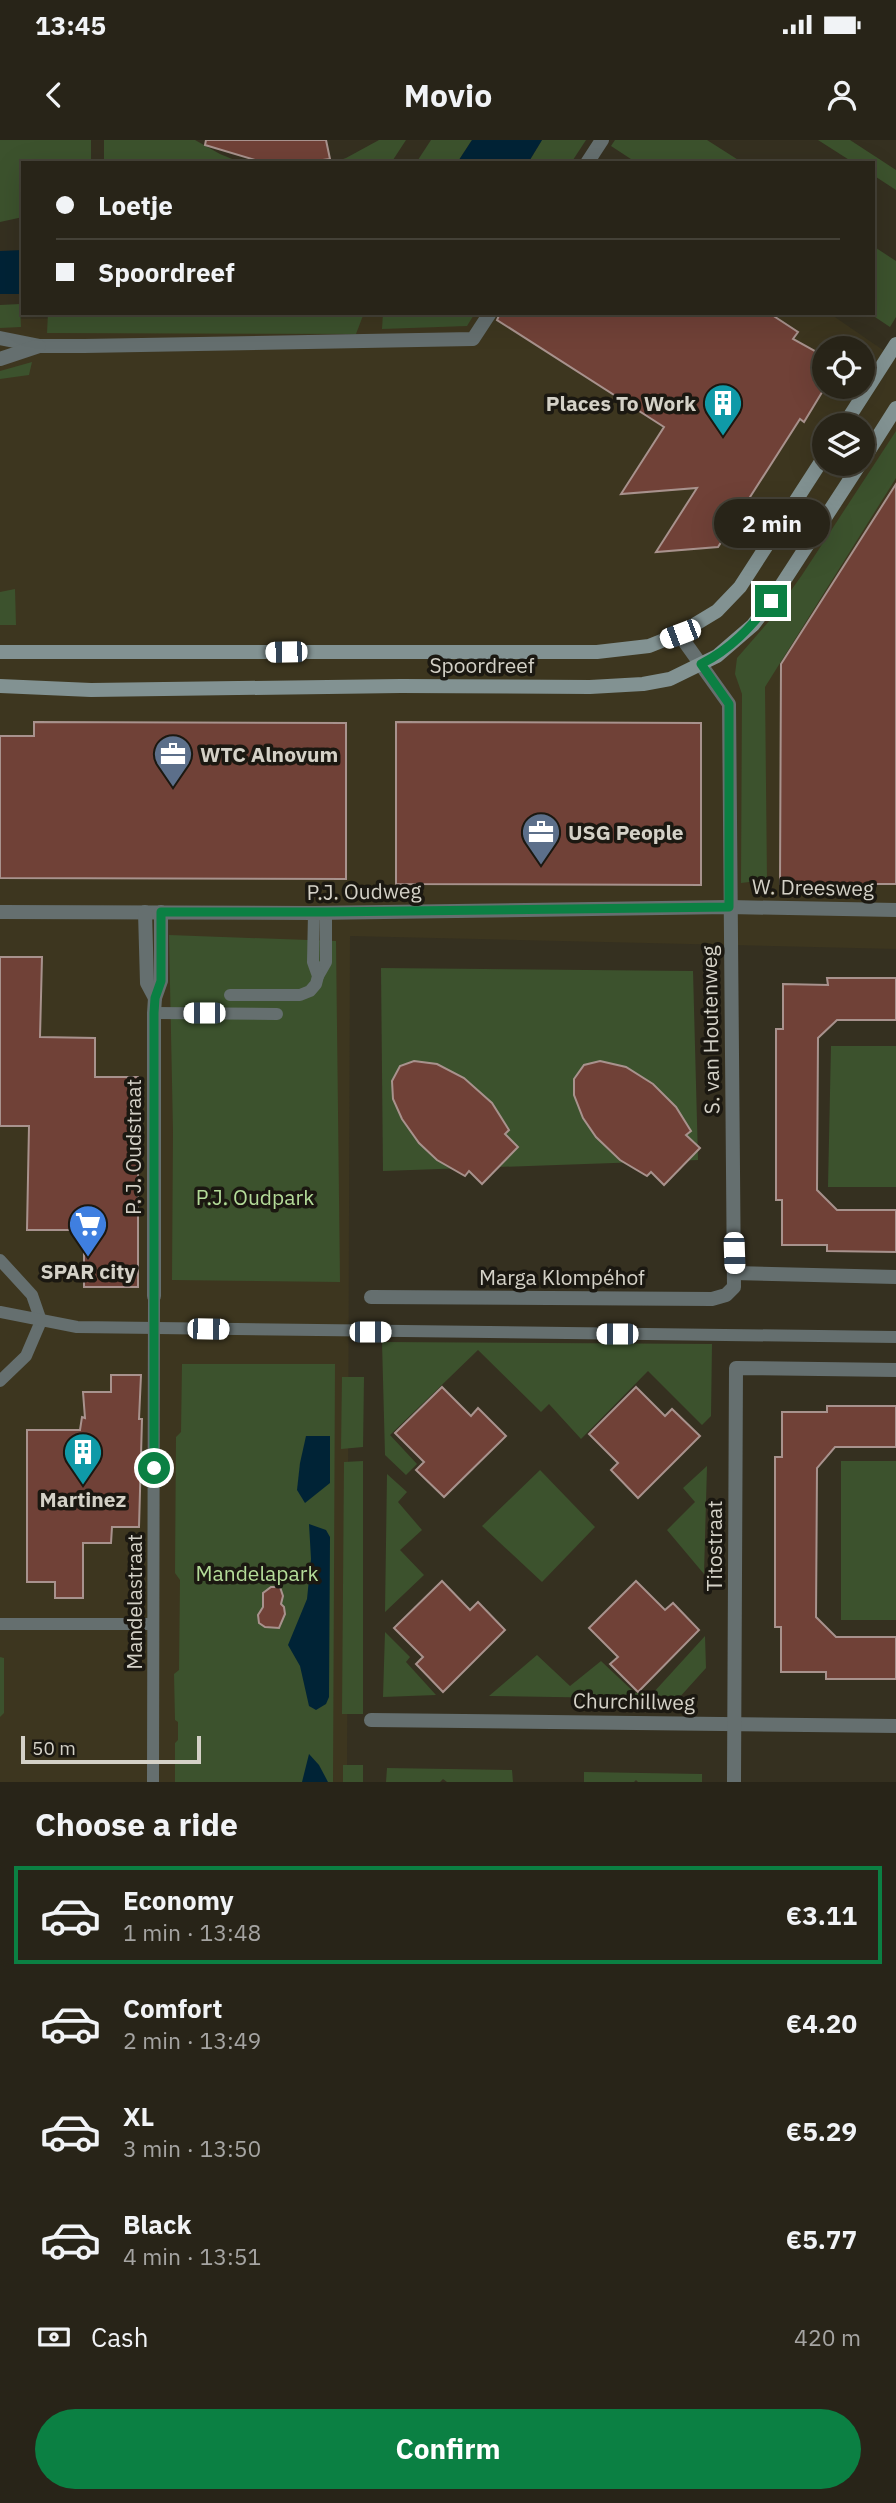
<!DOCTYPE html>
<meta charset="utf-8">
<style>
:root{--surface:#282418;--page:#302c21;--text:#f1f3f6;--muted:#a5a4a2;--line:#444137;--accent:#0b8043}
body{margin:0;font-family:"IBM Plex Sans",sans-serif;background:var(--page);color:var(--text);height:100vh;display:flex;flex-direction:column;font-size:26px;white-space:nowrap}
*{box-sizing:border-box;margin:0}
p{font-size:23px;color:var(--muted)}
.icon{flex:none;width:38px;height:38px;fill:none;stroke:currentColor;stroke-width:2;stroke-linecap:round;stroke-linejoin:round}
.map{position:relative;height:1642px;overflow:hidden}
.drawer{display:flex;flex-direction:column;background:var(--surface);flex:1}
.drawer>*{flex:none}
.top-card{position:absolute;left:21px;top:21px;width:854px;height:154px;border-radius:0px;box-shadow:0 7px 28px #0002,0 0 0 2px var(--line);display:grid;align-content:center;height:154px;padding:0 35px;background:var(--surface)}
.fabs{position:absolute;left:812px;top:196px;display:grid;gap:14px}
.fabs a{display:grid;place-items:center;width:63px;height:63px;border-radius:50%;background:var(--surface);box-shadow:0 7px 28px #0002,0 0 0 2px var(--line);font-size:35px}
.scale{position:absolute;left:21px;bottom:18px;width:180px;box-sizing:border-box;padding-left:7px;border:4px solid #d4d1c7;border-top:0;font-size:19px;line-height:24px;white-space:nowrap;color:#d4d1c7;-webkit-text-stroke:5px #1b1811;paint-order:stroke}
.end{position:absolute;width:32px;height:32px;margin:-16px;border:9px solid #0b8043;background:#fff;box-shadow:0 0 0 4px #fff}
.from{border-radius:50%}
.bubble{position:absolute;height:49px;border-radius:24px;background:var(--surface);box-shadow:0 7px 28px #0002,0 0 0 2px var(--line);font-size:23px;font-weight:700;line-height:49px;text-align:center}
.car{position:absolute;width:21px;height:42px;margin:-21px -10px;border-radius:9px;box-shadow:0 0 5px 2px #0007;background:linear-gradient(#fff 24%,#345 0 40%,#fff 0 76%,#345 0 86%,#fff 0)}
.top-card b{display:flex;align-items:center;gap:24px;height:66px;font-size:26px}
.top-card b+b{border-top:2px solid var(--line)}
.top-card i{width:18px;height:18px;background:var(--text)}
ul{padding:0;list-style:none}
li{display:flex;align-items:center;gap:21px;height:98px;margin:0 14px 10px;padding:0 21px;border:4px solid transparent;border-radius:0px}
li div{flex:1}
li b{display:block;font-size:26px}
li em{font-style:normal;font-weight:700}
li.active{border-color:var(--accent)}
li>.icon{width:63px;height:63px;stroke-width:1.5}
h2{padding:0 35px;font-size:32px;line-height:84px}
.pay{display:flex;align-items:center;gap:18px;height:77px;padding:0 35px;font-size:26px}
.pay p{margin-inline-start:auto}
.button{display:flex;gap:14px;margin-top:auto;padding:14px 35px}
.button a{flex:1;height:80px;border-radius:42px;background:var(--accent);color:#fff;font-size:28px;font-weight:700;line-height:80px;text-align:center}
.status{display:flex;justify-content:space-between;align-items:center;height:49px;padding:0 35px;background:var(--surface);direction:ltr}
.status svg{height:19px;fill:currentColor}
header{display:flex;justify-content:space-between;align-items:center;height:91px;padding:0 35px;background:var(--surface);font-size:32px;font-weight:700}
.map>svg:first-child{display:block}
.built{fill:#3d361f;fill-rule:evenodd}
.green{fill:#3c522d}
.water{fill:#002336}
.building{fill:#704137;stroke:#a8928d;stroke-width:2}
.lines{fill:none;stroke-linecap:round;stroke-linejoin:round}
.lane{stroke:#656f6f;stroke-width:12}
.street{stroke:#656f6f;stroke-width:14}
.secondary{stroke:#829292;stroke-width:14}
.route{stroke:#0b8043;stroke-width:9}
.labels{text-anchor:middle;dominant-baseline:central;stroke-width:7;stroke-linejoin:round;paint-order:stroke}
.poi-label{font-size:21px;font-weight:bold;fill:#d4d1c7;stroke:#1b1811;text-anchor:start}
.street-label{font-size:21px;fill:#d4d1c7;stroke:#1b1811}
.park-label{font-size:21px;fill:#b4dc99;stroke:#1b1811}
</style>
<div class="status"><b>13:45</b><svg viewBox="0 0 49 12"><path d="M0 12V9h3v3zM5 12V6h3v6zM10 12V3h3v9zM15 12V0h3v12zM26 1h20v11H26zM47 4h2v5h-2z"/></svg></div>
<header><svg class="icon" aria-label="back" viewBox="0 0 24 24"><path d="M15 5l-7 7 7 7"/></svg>Movio<svg class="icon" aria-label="person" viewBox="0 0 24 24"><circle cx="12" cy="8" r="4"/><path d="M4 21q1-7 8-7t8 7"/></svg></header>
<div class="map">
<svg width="896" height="1642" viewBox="0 0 896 1642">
<rect width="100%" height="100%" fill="#353020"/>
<path class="built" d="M448,173H829L896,219V809L350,796L347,1642H0V179L446,175ZM824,208H863V247H824ZM824,285H863V324H824Z"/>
<g class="green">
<path d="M0,0H91V23H23V77L0,82Z"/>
<path d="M104,0H195L220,14L242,23H104Z"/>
<path d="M379,0H406L391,23H331L346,18Z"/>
<path d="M431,0H472L457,23H416Z"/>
<path d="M542,0H586L571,23H528Z"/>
<path d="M615,0H707L743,23H637L611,6Z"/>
<path d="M818,0H850L896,30V50L873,35V23H854Z"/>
<path d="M873,106L896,121V177L890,187L869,173H873Z"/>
<path d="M20,164L21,187L0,188V165Z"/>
<path d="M48,173H364L356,194L47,193Z"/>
<path d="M383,173H475L467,186L382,189Z"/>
<path d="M32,222L29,235L0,239V231Z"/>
<path d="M896,291V338L765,547L767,740L741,743L742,554L735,534L737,518L770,480L802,435Z"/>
<path d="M15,449L16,485H0V452Z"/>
<path d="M169,795L336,801L340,1142L172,1140L173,991Z"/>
<path d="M381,828L693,831L698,1020L383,1031Z"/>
<path d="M831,906H896V1047H828Z"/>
<path d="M382,1202L712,1204L711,1276L702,1285L648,1231L581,1299L549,1264L541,1272L478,1210L390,1295L417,1324L406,1335L385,1315Z"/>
<path d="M182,1224H335L333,1642H175V1603L178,1600V1582L175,1580L174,1534L179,1530L180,1440L175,1433L176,1297L181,1292Z"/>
<path d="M342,1237H364L363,1307L341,1309Z"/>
<path d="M363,1321V1574H342L344,1322Z"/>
<rect x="841" y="1321" width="55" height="159"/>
<path d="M707,1326L704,1434L667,1390L695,1362L683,1348Z"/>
<path d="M540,1330L595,1387L542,1442L482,1386Z"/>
<path d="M387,1334L407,1352L398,1362L422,1390L400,1410L424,1435L385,1472Z"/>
<path d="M385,1492L410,1517L406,1522L436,1555L383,1557Z"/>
<path d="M705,1496L706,1528L678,1559L489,1556L537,1515L570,1546L601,1521L635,1553H653Z"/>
<path d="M0,1517L4,1518V1573L0,1577Z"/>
<rect x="343" y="1625" width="20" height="17"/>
<path d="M387,1628L512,1630L513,1642H447L443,1639L440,1642H386Z"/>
<path d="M584,1632L702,1634V1642H638L636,1640L634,1642H584Z"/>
</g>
<g class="water">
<path d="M472,0H542L528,23H457Z"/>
<path d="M23,110V154H0V111Z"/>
<path d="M306,1296H330V1343L305,1363L297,1350L300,1323Z"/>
<path d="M309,1384L326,1390L330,1397L329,1557L326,1564L316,1570L309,1566L300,1526L288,1505L307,1459L311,1419Z"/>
<path d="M309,1614L319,1625L328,1642H302Z"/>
</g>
<g class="building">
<path d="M206,0H326L330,19L301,23H265L205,5Z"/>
<path d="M500,173H769L798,192L793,199L824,216V249L804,282L800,279L718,407L656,412L697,348L621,354L664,287L497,180Z"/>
<path d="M896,344V744H780L781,524Z"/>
<path d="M34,582L346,583V739L0,738V596H34Z"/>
<path d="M396,582L701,583V745L396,744Z"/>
<path d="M0,817H42L40,897L95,898V937H138V1147H84V1090H27L29,986H0Z"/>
<path d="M827,838H896V880H837L818,898L817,1050L837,1070H896V1112L827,1111V1105H782V1060H776V889H783V844L828,845Z"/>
<path d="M414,921L437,924L464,938L492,963L509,990L505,994L518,1007L482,1044L469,1031L465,1036L437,1020L419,1003L402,979L393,959L392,941L400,926Z"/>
<path d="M600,921L626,927L653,944L676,967L691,991L686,995L700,1008L664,1045L651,1032L647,1036L620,1020L596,997L583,978L574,955V939L584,925Z"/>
<path d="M111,1235H141L139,1279H142L139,1387H112L111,1403H83V1458H55V1442H27V1290H80L82,1277L85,1278L83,1252H111Z"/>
<path d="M442,1247L471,1276L478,1268L506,1296L444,1357L416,1330L424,1322L395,1293Z"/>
<path d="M636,1247L665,1276L672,1269L700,1296L638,1358L611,1330L618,1323L589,1294Z"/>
<path d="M827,1266H896V1307H835L817,1328L816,1477L836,1497H896V1539H826V1532H781V1487H775V1317H782V1272H827Z"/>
<path d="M442,1441L470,1470L478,1462L505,1490L443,1552L416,1524L423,1517L394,1488Z"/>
<path d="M636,1441L665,1470L673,1463L699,1490L638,1552L610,1524L618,1517L589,1488Z"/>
<path d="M271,1447H280L283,1456L281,1464L284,1467L285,1474L279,1488L265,1487L259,1483L258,1475L263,1467V1453Z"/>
</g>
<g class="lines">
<g class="lane">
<path d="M318,836L326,822V772"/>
<path d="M230,855H300L310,851L316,844L318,836L313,822L314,773"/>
<path d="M154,873L277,874"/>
<path d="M0,1120L32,1155L41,1181L26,1216L0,1241"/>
<path d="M0,1172L77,1187L896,1197"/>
<path d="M0,1484H152"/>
<path d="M153,1642L154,1156"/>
</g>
<g class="street">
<path d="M587,23L602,0"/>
<path d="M0,198L40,206H84L473,199L490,173"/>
<path d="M0,219L39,206"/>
<path d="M0,772L314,773L729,767L896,770"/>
<path d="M145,772L147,843L155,858"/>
<path d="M734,1133L896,1137"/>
<path d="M154,1156V873L155,858L161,841V772"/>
<path d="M371,1157L712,1159L726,1155L734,1147L729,564L679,494"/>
<path d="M371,1580L896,1586"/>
<path d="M734,1642L736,1228L896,1230"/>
</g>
<g class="secondary">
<path d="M844,285L896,204"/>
<path d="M863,320L896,268"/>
<path d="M0,512H597L649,506L679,494L717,471L740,447L824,317"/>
<path d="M0,546L91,550L401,546L590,547L643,544L670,539L717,516L753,485L771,461L860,324"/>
</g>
</g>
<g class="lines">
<path class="route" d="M154,1328V873L155,858L161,841V772H326L729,767V564L701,524C731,509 751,487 771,461"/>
</g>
<defs>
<g id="building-pin" transform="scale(2.0125)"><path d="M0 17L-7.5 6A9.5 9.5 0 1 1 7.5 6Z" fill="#0f9aa8" stroke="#1b1811"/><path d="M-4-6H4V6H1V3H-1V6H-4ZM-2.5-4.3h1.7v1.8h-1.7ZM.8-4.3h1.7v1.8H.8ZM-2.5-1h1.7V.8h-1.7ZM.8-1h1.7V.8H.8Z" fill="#fff"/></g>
<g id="office-pin" transform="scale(2.0125)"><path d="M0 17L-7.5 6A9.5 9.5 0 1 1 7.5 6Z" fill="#5c6f8a" stroke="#1b1811"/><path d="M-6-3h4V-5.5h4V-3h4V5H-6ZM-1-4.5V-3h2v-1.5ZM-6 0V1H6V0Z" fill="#fff"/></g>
<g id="supermarket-pin" transform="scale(2.0125)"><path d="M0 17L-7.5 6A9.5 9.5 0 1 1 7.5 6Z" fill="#3f7fe0" stroke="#1b1811"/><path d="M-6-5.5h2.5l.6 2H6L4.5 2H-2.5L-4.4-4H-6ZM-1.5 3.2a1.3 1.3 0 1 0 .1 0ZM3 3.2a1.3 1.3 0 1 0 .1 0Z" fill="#fff"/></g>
</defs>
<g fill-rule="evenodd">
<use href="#building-pin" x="723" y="263"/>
<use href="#office-pin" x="173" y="614"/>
<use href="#office-pin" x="541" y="692"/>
<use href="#supermarket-pin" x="88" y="1084"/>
<use href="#building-pin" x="83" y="1312"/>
</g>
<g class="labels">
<g class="poi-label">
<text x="696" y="263" text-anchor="end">Places To Work</text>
<text x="200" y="614">WTC Alnovum</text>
<text x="568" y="692">USG People</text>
<text x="88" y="1131" text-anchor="middle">SPAR city</text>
<text x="83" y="1359" text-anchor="middle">Martinez</text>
</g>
<g class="street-label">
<text x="482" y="525">Spoordreef</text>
<text transform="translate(813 747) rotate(1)">W. Dreesweg</text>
<text transform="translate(364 751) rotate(-1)">P.J. Oudweg</text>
<text transform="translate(710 890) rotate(-91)">S. van Houtenweg</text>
<text transform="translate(133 1007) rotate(-90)">P. J. Oudstraat</text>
<text x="562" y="1137">Marga Klompéhof</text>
<text transform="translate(714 1406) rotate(-90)">Titostraat</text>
<text transform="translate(134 1462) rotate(-90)">Mandelastraat</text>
<text transform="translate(634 1561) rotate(1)">Churchillweg</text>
</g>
<g class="park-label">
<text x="255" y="1057">P.J. Oudpark</text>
<text x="257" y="1433">Mandelapark</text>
</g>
</g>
</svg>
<div class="fabs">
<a><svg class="icon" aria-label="locate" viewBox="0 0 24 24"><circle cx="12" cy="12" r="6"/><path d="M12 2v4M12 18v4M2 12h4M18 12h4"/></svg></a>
<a><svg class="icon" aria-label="layers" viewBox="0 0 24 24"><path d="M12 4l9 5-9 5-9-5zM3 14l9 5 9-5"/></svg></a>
</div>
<div class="scale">50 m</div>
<i class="end from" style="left:154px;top:1328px"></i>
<i class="end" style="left:771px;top:461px"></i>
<div class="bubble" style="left:714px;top:359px;width:116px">2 min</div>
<i class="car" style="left:680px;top:494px;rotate:249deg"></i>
<i class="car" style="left:286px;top:512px;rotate:269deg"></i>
<i class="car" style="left:204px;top:873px;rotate:270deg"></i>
<i class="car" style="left:734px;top:1113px;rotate:178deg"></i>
<i class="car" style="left:208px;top:1189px;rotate:91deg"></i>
<i class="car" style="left:370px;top:1192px;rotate:90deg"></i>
<i class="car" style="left:617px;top:1194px;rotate:270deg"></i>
<div class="top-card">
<b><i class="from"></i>Loetje</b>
<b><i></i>Spoordreef</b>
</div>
</div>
<section class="drawer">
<h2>Choose a ride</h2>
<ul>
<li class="active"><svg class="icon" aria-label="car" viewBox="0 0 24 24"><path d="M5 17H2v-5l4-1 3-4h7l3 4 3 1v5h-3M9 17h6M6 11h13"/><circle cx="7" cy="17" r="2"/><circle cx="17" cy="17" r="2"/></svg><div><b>Economy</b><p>1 min · 13:48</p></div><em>€3.11</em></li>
<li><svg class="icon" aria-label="car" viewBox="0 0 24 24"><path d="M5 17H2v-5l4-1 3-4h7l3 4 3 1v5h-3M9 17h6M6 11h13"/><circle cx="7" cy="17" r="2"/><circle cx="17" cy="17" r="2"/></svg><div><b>Comfort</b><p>2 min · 13:49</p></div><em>€4.20</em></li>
<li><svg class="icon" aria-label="car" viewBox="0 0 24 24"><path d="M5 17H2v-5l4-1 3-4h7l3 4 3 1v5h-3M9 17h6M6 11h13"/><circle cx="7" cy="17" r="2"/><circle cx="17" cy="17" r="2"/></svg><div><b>XL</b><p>3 min · 13:50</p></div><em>€5.29</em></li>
<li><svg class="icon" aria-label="car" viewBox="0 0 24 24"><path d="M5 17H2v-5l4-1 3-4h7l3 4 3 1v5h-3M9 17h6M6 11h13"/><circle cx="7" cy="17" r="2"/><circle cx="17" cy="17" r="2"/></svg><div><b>Black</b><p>4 min · 13:51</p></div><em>€5.77</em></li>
</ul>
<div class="pay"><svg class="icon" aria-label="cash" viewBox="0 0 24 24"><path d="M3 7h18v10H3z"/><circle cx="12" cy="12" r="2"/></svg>Cash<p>420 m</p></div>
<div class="button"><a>Confirm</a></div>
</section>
